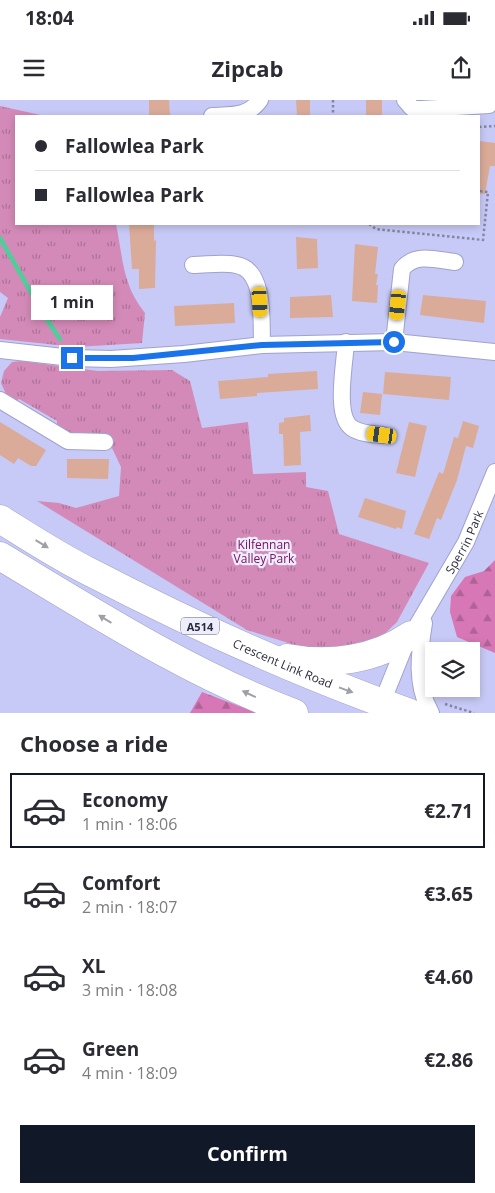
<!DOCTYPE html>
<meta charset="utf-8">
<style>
:root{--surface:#fff;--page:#f7f7f7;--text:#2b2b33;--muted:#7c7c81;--line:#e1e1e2;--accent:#111827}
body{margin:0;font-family:"Open Sans",sans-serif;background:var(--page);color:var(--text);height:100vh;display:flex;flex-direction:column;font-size:19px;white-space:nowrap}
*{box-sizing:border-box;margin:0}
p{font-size:16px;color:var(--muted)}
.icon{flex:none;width:28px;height:28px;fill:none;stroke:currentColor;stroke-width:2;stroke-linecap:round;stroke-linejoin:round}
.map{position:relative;height:613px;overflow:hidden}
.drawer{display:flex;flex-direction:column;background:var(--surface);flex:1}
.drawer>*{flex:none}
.hud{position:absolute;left:15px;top:15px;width:465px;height:110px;border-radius:0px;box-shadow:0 2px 8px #0003;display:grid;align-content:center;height:110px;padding:0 20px;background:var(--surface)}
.tools{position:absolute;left:425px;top:542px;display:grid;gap:10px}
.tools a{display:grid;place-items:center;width:55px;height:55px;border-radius:0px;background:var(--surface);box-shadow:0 2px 8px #0003;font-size:25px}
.end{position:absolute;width:22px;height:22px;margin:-11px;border:6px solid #1a73e8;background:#fff;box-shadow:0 0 0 2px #fff}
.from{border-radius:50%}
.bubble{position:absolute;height:35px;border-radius:0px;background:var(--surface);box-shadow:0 2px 8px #0003;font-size:16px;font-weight:700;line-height:35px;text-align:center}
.car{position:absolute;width:15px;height:30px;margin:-15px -8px;border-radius:6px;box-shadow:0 0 4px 1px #0007;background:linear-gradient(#f5c518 24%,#345 0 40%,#f5c518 0 76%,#345 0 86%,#f5c518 0)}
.hud b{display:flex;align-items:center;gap:18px;height:48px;font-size:19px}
.hud b+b{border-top:1px solid var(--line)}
.hud i{width:12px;height:12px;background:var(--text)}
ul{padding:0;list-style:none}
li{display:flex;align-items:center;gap:15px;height:75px;margin:0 10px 8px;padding:0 10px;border:2px solid transparent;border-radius:0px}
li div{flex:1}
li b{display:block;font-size:19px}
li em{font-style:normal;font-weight:700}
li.selected{border-color:var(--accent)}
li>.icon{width:45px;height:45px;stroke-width:1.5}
h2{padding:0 20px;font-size:22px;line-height:60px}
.cta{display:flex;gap:10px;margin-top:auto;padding:10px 20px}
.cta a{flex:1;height:58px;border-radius:0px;background:var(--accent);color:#fff;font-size:20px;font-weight:700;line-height:58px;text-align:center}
.status{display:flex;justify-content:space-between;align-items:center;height:35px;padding:0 25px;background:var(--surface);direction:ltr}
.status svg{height:14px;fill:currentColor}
header{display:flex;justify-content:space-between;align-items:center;height:65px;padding:0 20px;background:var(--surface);font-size:22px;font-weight:700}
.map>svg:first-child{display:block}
.grass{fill:url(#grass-tufts)}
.forest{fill:url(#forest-firs)}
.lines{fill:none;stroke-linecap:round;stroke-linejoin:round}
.stream{stroke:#4ccf98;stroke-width:4.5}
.building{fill:#daab99}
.street-casing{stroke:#a0a2cc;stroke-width:18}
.highway-casing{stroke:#a0a2cc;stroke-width:29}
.path{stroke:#8385a5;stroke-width:2.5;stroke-dasharray:2.5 2.5;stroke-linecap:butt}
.street{stroke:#fff;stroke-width:16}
.highway{stroke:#fff;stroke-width:28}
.oneway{fill:#9f9fa7}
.route{stroke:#1a73e8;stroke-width:6}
.labels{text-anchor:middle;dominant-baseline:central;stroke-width:4.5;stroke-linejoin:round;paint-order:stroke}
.shield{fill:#eceefb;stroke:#646575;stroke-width:1}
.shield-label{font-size:11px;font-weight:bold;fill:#292a3b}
.street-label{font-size:12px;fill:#292a3b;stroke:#eceefb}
.park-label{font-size:12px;fill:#840d66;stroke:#eceefb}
</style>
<div class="status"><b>18:04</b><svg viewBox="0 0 49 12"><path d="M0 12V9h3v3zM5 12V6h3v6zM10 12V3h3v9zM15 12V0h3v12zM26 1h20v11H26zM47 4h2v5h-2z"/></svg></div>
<header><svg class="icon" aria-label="menu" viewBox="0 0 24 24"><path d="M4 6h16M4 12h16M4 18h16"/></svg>Zipcab<svg class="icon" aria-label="share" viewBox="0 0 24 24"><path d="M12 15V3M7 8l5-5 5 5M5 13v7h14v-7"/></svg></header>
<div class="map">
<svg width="495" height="613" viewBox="0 0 495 613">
<defs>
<pattern id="grass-tufts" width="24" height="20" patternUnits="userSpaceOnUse" patternTransform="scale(1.25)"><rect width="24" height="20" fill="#d48ab8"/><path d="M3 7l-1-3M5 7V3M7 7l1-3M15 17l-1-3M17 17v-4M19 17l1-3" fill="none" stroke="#ac7197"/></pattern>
<pattern id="forest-firs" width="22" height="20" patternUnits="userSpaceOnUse" patternTransform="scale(1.25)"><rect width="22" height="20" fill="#d777b6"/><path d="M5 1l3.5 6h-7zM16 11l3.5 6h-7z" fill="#ae6295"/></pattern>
</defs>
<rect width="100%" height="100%" fill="#c7caf6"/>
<g class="grass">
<path d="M0,6L45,16H16V124H116C123,157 122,185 145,213L142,243L76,247L0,239V217L8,198L0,192Z"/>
<path d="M21,261L98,271L172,270L190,281L202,328L248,322L253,374L306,372V387L328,391L339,434L429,463L397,522L378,540L347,550L314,551L247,530L37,401L59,403L76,408L119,396L121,367L112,348V336L79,337L57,328V321L19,299L16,301L6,294L1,283L4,271L12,262Z"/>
</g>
<g class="forest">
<path d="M495,460V553L457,537L450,512L451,496L465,477L484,471Z"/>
<path d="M202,592L257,613H190Z"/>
</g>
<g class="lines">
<path class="stream" d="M0,138L45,217L60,239"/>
</g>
<g class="building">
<path d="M149,0H169L170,16H149Z"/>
<path d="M296,0H310V16H297Z"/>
<rect x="366" y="0" width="16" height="16"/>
<path d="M479,41L495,43V66H490L485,94H479Z"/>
<path d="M129,124H154V141L156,140L155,188L139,189V169H132Z"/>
<path d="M296,137L317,139L318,168L297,169Z"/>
<path d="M355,144L378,147L375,174H378L376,185H378L377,203L352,201Z"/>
<path d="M331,195L333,217L290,218V197Z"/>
<path d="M423,195L486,201L484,223L420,215Z"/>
<path d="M234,203L235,223L175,226L174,206Z"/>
<path d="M317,271L318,289L257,293V296L220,299L218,281L268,277V274Z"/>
<path d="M385,272L451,277L449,300L383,294Z"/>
<path d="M363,292L382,294L380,315L360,313Z"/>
<path d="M310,315L311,331L300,332L301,365L284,366L283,334H279V323L284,322V318Z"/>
<path d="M463,321L479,326L473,348L466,346L457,380L441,420L437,418L429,439L414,434L439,372L443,374L454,337L458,338Z"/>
<path d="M0,322L46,350L36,366H31L18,358L14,364L0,355Z"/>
<path d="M409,322L427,326L415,377L396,373Z"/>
<path d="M67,359H109L108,379L67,378Z"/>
<path d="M365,398L406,411L402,429L397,427L396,429L358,417Z"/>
</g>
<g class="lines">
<g class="street-casing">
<g id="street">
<path d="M405,0L412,8L422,9L489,5"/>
<path d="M212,16C232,15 248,17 260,0"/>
<path d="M193,165C207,165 223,162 236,165C266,169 261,223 262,245"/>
<path d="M346,242C345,263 334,316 352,328C361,334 373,334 382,335"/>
<path d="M394,242L402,169C416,152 436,160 455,162"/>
<path d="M0,250L72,258L111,259L184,254L262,245L394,242L495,252"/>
<path d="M0,300L68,341L105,342"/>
<path d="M424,523C419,554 415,585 431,613"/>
<path id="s1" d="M379,610L404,548L466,442L495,372"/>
</g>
</g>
<g class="highway-casing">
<g id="highway">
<path id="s2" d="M0,419C29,437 58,456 88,471C192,525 299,574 410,613"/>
<path d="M0,456C95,513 190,574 294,613"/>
<path d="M287,558C329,566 375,560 411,535"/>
</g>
</g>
<g class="path">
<path d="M333,0V13"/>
<path d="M479,27L495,26"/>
<path d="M369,124L376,129L483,140L488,92L479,91"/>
<path d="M445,604L474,613"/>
</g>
<use href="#street" class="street"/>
<use href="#highway" class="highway"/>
</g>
<defs><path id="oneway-solid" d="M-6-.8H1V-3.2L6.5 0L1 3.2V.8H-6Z" transform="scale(1.25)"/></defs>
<g class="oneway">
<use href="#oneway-solid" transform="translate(42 444) rotate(31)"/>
<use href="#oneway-solid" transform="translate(105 519) rotate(-149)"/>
<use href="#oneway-solid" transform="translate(346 590) rotate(20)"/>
<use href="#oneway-solid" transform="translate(249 594) rotate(-155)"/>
</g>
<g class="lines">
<path class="route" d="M72,258H133L262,245L394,242"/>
</g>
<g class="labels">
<rect class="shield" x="181" y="517.5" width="38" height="17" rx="4"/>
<g class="shield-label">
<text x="200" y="526">A514</text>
</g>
<g class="street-label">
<text stroke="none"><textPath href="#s1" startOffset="189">Sperrin Park</textPath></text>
<text stroke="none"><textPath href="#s2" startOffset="318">Crescent Link Road</textPath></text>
</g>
<g class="park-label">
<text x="264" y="444">Kilfennan<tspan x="264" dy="14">Valley Park</tspan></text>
</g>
</g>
</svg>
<div class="tools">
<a><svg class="icon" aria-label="layers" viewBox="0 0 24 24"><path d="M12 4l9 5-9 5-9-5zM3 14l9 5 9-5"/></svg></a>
</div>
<i class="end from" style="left:394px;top:242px"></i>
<i class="end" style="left:72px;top:258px"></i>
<div class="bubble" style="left:31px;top:185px;width:82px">1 min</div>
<i class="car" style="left:260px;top:202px;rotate:177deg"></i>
<i class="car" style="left:398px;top:205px;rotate:186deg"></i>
<i class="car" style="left:382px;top:335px;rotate:278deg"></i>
<div class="hud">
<b><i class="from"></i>Fallowlea Park</b>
<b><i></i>Fallowlea Park</b>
</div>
</div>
<section class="drawer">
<h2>Choose a ride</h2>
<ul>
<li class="selected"><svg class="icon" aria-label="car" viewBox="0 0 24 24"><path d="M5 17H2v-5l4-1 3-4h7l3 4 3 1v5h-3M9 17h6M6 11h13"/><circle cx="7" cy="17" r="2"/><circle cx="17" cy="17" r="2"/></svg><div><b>Economy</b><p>1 min · 18:06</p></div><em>€2.71</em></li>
<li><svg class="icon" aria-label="car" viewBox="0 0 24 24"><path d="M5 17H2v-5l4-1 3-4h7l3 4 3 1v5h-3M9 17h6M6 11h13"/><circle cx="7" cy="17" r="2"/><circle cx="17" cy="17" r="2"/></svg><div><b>Comfort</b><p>2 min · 18:07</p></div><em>€3.65</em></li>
<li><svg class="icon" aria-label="car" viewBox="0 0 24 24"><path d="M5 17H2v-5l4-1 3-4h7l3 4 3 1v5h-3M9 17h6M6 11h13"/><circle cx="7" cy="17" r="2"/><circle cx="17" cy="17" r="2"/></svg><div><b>XL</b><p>3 min · 18:08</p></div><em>€4.60</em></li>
<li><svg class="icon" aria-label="car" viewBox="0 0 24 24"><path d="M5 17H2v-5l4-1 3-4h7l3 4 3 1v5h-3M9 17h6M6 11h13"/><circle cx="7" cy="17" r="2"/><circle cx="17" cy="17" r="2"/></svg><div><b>Green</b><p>4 min · 18:09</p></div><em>€2.86</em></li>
</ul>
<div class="cta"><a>Confirm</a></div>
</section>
